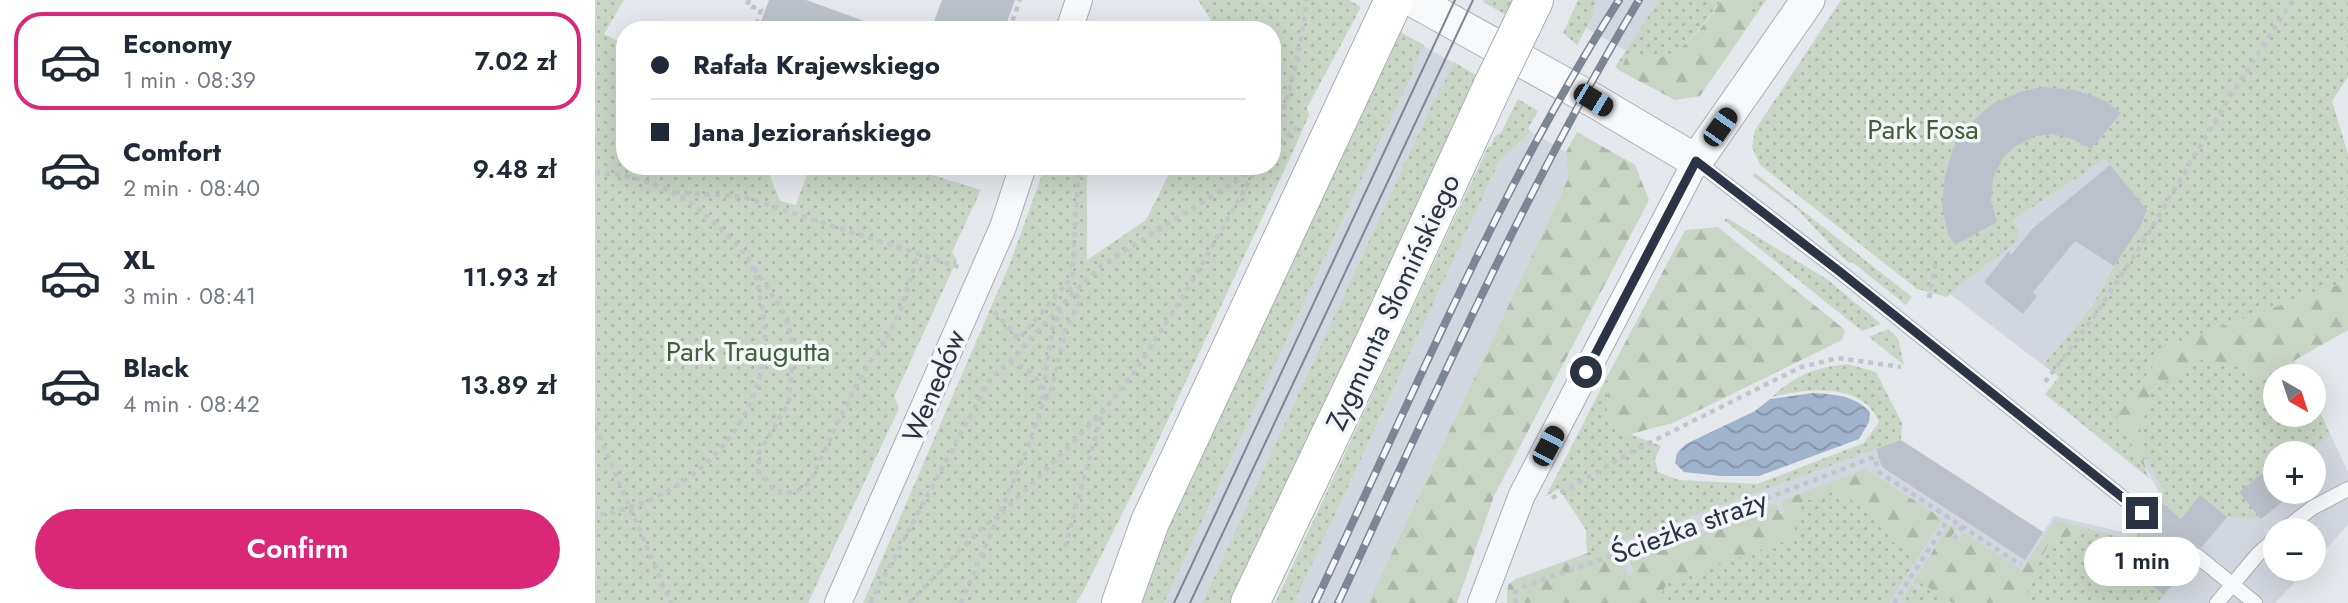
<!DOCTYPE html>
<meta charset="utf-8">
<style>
:root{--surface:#fff;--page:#f6f6f7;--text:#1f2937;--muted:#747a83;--line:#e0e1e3;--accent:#db2777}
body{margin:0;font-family:Jost,sans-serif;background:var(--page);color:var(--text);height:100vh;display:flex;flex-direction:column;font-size:26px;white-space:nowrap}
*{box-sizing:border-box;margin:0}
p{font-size:23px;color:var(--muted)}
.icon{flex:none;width:38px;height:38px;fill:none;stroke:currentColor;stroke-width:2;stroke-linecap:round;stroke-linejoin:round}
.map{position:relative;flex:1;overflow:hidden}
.panel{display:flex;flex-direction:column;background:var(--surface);width:595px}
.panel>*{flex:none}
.banner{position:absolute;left:21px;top:21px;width:665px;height:154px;border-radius:28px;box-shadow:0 7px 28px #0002;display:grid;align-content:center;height:154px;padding:0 35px;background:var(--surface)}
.needle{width:46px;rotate:141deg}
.tools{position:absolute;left:1668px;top:364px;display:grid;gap:14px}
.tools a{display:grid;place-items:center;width:63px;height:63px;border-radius:50%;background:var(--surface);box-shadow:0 7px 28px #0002;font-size:35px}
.end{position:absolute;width:32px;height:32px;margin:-16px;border:9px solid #2b3445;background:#fff;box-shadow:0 0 0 4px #fff}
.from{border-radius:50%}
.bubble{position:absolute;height:49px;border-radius:24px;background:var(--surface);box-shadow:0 7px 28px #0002;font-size:23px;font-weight:600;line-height:49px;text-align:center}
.car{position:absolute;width:21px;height:42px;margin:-21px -10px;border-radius:9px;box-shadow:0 0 5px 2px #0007;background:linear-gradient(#222 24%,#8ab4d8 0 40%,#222 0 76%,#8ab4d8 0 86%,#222 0)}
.banner b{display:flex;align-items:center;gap:24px;height:66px;font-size:26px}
.banner b+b{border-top:2px solid var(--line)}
.banner i{width:18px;height:18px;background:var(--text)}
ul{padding:12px 0 0;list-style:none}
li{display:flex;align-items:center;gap:21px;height:98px;margin:0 14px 10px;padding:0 21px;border:4px solid transparent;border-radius:28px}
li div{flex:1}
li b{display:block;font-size:26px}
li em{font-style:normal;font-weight:600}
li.current{border-color:var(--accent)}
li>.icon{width:63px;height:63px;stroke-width:1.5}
.action{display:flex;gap:14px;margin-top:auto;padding:14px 35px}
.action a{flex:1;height:80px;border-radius:42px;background:var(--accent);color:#fff;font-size:28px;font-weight:600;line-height:80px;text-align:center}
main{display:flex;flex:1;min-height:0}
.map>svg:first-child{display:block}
.built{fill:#d2d6de;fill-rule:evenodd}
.grass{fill:url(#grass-dots)}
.forest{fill:url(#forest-firs)}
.water{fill:url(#water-waves)}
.building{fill:#bbc0ca}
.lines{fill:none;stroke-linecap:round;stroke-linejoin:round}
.service-casing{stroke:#a9aeb7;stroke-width:16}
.minor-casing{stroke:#a9aeb7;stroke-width:28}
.tertiary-casing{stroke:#a9aeb7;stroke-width:35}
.secondary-casing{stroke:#a9aeb7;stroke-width:40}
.path{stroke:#c2c5cb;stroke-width:4.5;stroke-dasharray:5 5;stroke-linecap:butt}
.service{stroke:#f7f8fa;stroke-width:14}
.minor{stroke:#f7f8fa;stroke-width:26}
.tertiary{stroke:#f7f8fa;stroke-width:33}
.secondary{stroke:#fff;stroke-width:38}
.tram{stroke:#7d8696;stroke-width:2}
.rail-casing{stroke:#7d8696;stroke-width:8}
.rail{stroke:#f4f6f9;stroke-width:5;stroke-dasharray:16;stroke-linecap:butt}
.secondary-bridge-casing{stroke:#a9aeb7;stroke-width:40;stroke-linecap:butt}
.secondary-bridge{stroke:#fff;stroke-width:38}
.route{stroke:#2b3445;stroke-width:9}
.labels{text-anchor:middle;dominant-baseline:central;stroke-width:7;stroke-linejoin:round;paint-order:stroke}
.park-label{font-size:28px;fill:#3f6138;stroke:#f4f6f9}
.street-label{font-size:28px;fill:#2b3445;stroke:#f4f6f9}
</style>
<main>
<section class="panel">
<ul>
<li class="current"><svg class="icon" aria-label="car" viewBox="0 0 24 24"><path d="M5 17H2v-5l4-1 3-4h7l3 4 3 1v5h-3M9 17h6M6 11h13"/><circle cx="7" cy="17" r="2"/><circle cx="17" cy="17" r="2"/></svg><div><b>Economy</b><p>1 min · 08:39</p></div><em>7.02 zł</em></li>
<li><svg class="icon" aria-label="car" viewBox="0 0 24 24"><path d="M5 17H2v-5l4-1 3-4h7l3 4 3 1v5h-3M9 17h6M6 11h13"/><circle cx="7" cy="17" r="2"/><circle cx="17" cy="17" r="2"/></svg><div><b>Comfort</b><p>2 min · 08:40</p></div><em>9.48 zł</em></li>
<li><svg class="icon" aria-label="car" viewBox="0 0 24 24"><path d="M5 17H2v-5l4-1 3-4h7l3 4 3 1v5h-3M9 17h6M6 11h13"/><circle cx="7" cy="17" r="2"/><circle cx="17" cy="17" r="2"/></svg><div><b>XL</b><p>3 min · 08:41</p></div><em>11.93 zł</em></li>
<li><svg class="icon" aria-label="car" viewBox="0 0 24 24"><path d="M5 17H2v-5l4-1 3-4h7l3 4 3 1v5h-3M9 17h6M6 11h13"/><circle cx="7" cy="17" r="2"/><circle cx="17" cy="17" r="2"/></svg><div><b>Black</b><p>4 min · 08:42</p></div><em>13.89 zł</em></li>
</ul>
<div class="action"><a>Confirm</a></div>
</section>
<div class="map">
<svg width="1753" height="603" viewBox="0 0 1753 603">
<defs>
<pattern id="grass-dots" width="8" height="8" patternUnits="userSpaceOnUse" patternTransform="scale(1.75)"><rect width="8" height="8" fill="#c9d6c5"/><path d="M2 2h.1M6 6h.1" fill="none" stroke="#adb8ab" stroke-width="1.8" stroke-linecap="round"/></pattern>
<pattern id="forest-firs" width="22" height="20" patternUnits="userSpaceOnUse" patternTransform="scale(1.75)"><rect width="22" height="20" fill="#c9d6c5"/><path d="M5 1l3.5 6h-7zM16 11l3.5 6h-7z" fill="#adb8ab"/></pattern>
<pattern id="water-waves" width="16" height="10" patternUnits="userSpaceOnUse" patternTransform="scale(1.75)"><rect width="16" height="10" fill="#9fb4cc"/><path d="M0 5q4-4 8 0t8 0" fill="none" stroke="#8293a7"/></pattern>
</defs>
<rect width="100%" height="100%" fill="#e4e7ec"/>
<g class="built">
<path d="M1001,0H1081L1051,45L1030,50L991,28Z"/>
<path d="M828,46L859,63L847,88L845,87L607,603H569L765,182L819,72L817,70Z"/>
<path d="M936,132L971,152L973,179L773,603H699L905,160Z"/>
<path d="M1510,158L1552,210L1545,227L1519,266L1497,306L1448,365L1355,294L1375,277L1416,222Z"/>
<path d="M1675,309L1707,376H1680V415H1718L1719,399L1753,472V525L1719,562L1718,530H1680V569H1712L1680,603H912L913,585L921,579L1306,440L1448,532L1459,516L1531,533L1564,492L1522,416ZM1680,453H1718V492H1680Z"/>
</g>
<g class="grass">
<path d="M0,0H29L9,34L30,45V166H171L185,201L201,205L215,166H308L386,190L357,252L362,260L299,397L304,408L213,603H0Z"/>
<path d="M603,0H754L766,7L712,108L714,115L700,147L557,454L488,592L481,603H268L416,261L450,166H492V260L551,220L578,166H677V30H622Z"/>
<path d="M889,0H918L911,15L888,2Z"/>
<path d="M983,0H1001L996,19L982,45L968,33Z"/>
<path d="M1064,0H1127C1110,20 1090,56 1061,58C1052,58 1041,54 1033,53L1025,71L1020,67Z"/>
<path d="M1154,0H1171L1154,25Z"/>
<path d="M1246,0H1753V77L1737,101L1753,154V281L1574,345L1522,416L1555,479L1450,394L1464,377L1448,365L1497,306L1519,266L1545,227L1552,210L1510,159L1417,221L1423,229V241L1375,277L1352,297L1322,289L1165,165L1157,147L1160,130Z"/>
<path d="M805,32L829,45L817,70L819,72L765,182L569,603H544L560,555Z"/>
<path d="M859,62L882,76L652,573L635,603H607L845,87H847Z"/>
<path d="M923,99L943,111L933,129L936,132L905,160L699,603H680L893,147L896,146L900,136L906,133Z"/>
<path d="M1160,173L1317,297L1311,305L1257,262L1254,263L1247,257L1202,209L1158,176Z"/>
<path d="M1132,218L1233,280L1286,324L1267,331L1129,220Z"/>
<path d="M1293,329L1303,338L1309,365L1274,337Z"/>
<path d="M1606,360L1635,363L1662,376L1688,367L1704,368L1707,376H1680V415H1718L1719,399L1735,435L1712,453L1702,445L1692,453H1680V463L1645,491L1666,519L1632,517L1605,496L1586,519L1562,499L1568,490L1551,458L1544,424L1558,403L1553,393Z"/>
<path d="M1252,364L1281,372L1307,423L1306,440L992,554L991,530L964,489L951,496L1013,375L1012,419L1035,434L1066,446L1060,459L1063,472L1084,480L1162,484L1269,443L1284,422C1269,382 1211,388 1177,397C1202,374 1220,368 1252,364Z"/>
<path d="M1243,490L1285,520L1298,542L1324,555L1294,603H1061L1073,582L1196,539L1208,502Z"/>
<path d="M1490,528L1531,539L1538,530L1563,550L1543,574L1569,595L1562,603H1427L1445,560L1453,545Z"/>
<path d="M1320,579L1358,603H1312L1307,600L1316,585L1324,590L1326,587L1318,582Z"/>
</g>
<g class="forest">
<path d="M1127,0H1154V25L1105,96L1080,100L1025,71L1033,53C1041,54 1052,58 1060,58C1090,56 1111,21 1127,0Z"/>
<path d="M982,132L1040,165L1054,200L899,496L862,603H773L973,179L971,152Z"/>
<path d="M1123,227L1250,330L1247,340L1078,423L1035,434L1012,419L1013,375L1090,230Z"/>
<path d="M1753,281V330L1688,367L1662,376L1635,363L1606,360L1553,393L1558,403L1544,424L1552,457L1548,460L1552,473L1522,416L1574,345Z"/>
<path d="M1270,469L1348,519L1324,555L1298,542L1284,520L1242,490L1208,502L1196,539L1073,582L1061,603H912L913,585L921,579L1018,544L1034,576L1039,573L1034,558L1181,503L1185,514L1190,512L1186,501Z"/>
<path d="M1460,520L1490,528L1453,545L1445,560L1427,603H1358L1320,579L1355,524L1362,528L1356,537L1363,541L1368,532L1427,570Z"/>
</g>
<path class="water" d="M1218,393C1238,394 1263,396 1275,413L1274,422L1264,439L1164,476H1126L1089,472L1080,463L1082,453L1091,444L1160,411L1175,399Z"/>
<g class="building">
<path d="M174,0H211L286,27L285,30H163Z"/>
<path d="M347,0H420L409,30H336Z"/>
<path d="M1447,87L1479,90L1496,95L1512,102L1526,113L1496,149L1478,139L1457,134L1441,136L1421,146L1408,157L1398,178L1396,201L1402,222L1360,245L1353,234L1347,206L1350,176L1358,149L1375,124L1397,104L1428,91Z"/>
<path d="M1515,165L1552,210L1545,227L1519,266L1480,241L1438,292L1442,296L1428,314L1389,282L1414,251L1416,255L1437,229Z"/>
<path d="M1306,440L1448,532L1430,560L1287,467L1281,449Z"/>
<path d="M1680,463V492H1700L1666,519L1644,492Z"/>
<path d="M1605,495L1632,517L1607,547L1598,546L1593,550L1592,558L1595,562L1569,595L1543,574L1563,550L1535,528L1541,521L1546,523L1554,519L1557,514L1553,506L1560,497L1586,519Z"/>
</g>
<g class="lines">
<g class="service-casing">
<g id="service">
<path d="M1101,161L1244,271L1547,513"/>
<path d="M1689,530L1717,508L1753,489"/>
<path d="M1601,555L1660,603"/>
<path d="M1622,603L1663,554L1680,539"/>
</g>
</g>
<g class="minor-casing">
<g id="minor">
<path d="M474,30L484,0"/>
<path d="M243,603L408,227L428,166"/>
<path d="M886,603L927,495L1101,161"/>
</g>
</g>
<g class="tertiary-casing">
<path id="tertiary" d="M818,0L998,100L1101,161L1213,0"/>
</g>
<g class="secondary-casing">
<g id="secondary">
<path d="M927,25L939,0"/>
<path d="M526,603L555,522L799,0"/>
<path d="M655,603L781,339L898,85"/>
</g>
</g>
<g class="path">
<path d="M154,0L152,5L166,10L162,21"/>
<path d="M414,30L425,0"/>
<path d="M677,137C697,93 705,47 712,0"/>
<path d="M677,150L702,127"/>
<path d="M0,173C46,175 86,190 119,223C133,235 149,250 158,267C163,278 164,295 167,308C187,411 99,503 0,515"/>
<path d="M80,192L149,197L364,267"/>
<path d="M159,268L187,309L195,330L198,351L194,402L164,453L163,471L178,489L189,493L201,492L215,482L250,407L273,365L292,338L306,309L324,253"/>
<path d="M1334,298L1341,260"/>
<path d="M399,312L424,339L470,285"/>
<path d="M414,362L479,292L507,265L640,182L660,166"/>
<path d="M1450,382L1498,318L1547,244L1634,98L1698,0"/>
<path d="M448,390L458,327L466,310"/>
<path d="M0,426L76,603"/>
<path d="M957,498L1040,450L1206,367L1243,358L1306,367"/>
<path d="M1359,539L1367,526"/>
<path d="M470,547L507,413"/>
<path d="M275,603L396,377L414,362C435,367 449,381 448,403"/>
<path d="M314,603L389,526L405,514L437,484L508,411L537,376L595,285L663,166"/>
<path d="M366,603L430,454L448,404L457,387L471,328L486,299L470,285L477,278L484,166"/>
<path d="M921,603L919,593L932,585L1066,539L1279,457L1284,472L1426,565"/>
<path d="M1299,603L1354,518"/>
</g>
<use href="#service" class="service"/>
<use href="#minor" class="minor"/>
<use href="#tertiary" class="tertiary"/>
<use href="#secondary" class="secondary"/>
<g class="tram">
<path d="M579,603L860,0"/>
<path d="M595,603L878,0"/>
</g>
<g class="rail-casing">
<g id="rail">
<path d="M720,603C816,400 903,190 1024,0"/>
<path d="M743,603C838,399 928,193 1044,0"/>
</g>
</g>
<use href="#rail" class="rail"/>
<g class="secondary-bridge-casing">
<path id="secondary-bridge" d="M898,85L927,25"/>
</g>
<use href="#secondary-bridge" class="secondary-bridge"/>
</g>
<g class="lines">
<path class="route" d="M991,372L1101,161L1244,271L1547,513"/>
</g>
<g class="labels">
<g class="park-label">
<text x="1328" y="129">Park Fosa</text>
<text x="153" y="351">Park Traugutta</text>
</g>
<g class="street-label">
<text transform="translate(798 302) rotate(-65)">Zygmunta Słomińskiego</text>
<text transform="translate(339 386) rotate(-67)">Wenedów</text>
<text transform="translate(1094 527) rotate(-20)">Ścieżka straży</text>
</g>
</g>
</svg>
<div class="tools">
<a><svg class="needle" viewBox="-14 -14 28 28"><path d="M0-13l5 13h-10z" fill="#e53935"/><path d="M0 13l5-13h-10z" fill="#747a83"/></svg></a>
<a>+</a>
<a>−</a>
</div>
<i class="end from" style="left:991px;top:372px"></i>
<i class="end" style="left:1547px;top:513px"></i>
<div class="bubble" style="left:1489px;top:537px;width:116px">1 min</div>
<i class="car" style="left:998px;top:100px;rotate:121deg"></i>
<i class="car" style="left:1125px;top:127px;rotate:35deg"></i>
<i class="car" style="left:953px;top:446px;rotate:28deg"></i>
<div class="banner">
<b><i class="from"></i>Rafała Krajewskiego</b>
<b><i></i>Jana Jeziorańskiego</b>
</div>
</div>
</main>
